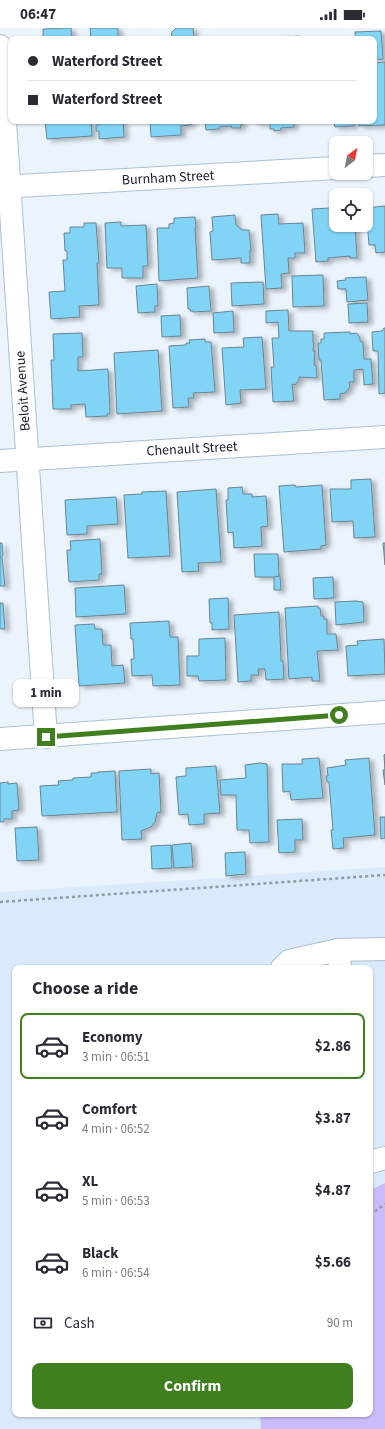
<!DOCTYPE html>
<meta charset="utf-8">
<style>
:root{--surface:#fff;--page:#f2f2f3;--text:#2b2b33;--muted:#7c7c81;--line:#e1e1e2;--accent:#407f1d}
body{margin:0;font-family:"Source Sans 3",sans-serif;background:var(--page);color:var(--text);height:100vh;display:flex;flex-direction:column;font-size:15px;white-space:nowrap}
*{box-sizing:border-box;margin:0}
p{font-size:13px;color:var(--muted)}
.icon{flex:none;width:22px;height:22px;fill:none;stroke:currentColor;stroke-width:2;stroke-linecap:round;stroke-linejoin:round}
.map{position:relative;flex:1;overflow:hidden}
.panel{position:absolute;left:12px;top:937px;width:361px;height:452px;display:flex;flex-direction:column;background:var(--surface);border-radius:8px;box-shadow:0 1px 3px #0004}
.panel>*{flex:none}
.top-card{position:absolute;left:8px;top:8px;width:369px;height:88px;border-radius:8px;box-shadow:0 1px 3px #0004;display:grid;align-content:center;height:88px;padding:0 20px;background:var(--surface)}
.needle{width:26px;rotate:32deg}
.tools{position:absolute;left:329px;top:108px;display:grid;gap:8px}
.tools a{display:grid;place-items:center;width:44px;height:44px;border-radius:8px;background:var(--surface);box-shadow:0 1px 3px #0004;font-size:20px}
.end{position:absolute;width:18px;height:18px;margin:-9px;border:5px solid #407f1d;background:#fff;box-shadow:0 0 0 2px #fff}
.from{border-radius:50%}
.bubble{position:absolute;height:28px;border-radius:8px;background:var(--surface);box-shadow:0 1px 3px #0004;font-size:13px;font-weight:700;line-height:28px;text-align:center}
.top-card b{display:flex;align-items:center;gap:14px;height:38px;font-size:15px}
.top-card b+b{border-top:1px solid var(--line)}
.top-card i{width:10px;height:10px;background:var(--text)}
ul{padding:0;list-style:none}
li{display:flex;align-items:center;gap:12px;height:66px;margin:0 8px 6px;padding:0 12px;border:2px solid transparent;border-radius:8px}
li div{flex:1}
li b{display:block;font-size:15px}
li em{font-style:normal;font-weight:700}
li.current{border-color:var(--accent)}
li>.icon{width:36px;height:36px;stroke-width:1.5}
h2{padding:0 20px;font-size:18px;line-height:48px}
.pay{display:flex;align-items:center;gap:10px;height:44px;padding:0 20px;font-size:15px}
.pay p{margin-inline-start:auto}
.cta{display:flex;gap:8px;margin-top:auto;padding:8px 20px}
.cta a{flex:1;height:46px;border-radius:8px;background:var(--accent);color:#fff;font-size:16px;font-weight:700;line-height:46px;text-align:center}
.status{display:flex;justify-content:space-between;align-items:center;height:28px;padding:0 20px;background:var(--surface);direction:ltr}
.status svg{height:11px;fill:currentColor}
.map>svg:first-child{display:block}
.built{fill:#daeafb;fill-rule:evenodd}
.green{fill:#cabcfb}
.building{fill:#82d4f7;stroke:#698592;filter:url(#shadow)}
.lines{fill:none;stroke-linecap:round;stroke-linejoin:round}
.minor-casing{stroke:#acc0d5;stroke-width:24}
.path{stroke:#929aa3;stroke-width:2.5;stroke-dasharray:3 3;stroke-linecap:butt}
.minor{stroke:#fff;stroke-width:22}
.route{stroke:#407f1d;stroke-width:5}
.labels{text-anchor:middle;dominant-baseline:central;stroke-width:3;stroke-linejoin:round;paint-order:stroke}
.street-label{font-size:14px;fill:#161d25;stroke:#fff}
</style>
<div class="status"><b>06:47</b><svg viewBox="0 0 49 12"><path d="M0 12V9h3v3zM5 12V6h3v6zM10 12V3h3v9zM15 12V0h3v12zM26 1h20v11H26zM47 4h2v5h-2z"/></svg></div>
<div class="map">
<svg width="385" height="1401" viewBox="0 0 385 1401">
<defs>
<filter id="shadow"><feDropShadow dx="4.5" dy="2.5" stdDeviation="2" flood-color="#0004"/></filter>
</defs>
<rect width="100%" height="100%" fill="#ebf3fc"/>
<path class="built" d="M385,839V1401H0V864ZM15,940H370V1386H15Z"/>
<path class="green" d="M385,1155V1401H261L260,1386H370V1162Z"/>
<g class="building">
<path d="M71,0L72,11H43V1Z"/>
<path d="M90,0H118V11H91Z"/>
<path d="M176,0H193L194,10L171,11L172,4Z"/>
<path d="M381,3L383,31L374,32V11H355V4Z"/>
<path d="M298,8V11H279V10Z"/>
<path d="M385,34V97L359,98V93H374V35Z"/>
<path d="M45,93H91L92,108L47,111Z"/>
<path d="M98,93H123L124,109L99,111V103H96V97H99Z"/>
<path d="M150,93H191V97L181,98V107L151,109Z"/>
<path d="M205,93H242V97L240,98L241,100H232L231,98L219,99V101L206,102Z"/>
<path d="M257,93H294V99L281,100V102L274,103V101H270V95L257,96Z"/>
<path d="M333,93H354V98L335,99Z"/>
<path d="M385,178V224L376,225L375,217H369L366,180Z"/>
<path d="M330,180L331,191H336V197H355L357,230H350V228L328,230V233L316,234L312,181Z"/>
<path d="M278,186L279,196L303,195L305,225H295V230H288L289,245L281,246L282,260L266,261L261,187Z"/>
<path d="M235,187L236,197L242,202H249L251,222H250V235H241V230L212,232L210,204L213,203L212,189Z"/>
<path d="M195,189L196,200H195L198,250L159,253L157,200H169V196L174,195V190Z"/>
<path d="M121,194V198L146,197L148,238H143V250H122V240H107L105,195Z"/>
<path d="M84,195H96L99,235H97L99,277L79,278L80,289L51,291L49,264L65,263L63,232H67V223H65L64,205H70V199H84Z"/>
<path d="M323,247L324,278L293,279L292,248Z"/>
<path d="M366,249L368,272L347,274L346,261H338L337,253L346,252L345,250Z"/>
<path d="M263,254L264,276L232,278L231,255Z"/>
<path d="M157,256L158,278H155V284L138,285L136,258Z"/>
<path d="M209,258L211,283L193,284V283H190V281H188L187,260Z"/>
<path d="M367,275L368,294L349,295L348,276Z"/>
<path d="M288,282L289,303H313V315H314L313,323H315L314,337H316L317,350L299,349V352L295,357L292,356L294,373L273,374L271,339H274L272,310H279L278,294L266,295V283Z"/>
<path d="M233,283L234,304L214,305L213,285Z"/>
<path d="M180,287L181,308L162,309L161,288Z"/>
<path d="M384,300H385V365L379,366L378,323H373L372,304L382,303Z"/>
<path d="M350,304V306L357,305L360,310V313L363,314L364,331H371L373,356L364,357L363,341L354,342V354H349L350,359L345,365L340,366V371L324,372L321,332H319L318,315H321V311H324V305Z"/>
<path d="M82,305L83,329H78V343L108,341L110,385L107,386V388L86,389L85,376L71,377V381H53L51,332H54L53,306Z"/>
<path d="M262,309L266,361L240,362L241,375L226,377L222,320L244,319L243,310Z"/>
<path d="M205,311V314H211L215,364L193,365L194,370H188L189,379L173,380L169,318L186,317V315H190L189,312Z"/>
<path d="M158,322L162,383L117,386L114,325Z"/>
<path d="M371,451L375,509L354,510L353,493L332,494L330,461H351V452Z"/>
<path d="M295,457L296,459L322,457L326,517L321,518V521L284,524L279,458Z"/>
<path d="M242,459L243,466H252V469L266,468L268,498L261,499L262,518L234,520L233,504L228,505L226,472H228V460Z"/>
<path d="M216,461L221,534L198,535L199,543L182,544L177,464Z"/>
<path d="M166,463L170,528L128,530L124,467L142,466V464Z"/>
<path d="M116,469L118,496L87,498V506L67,507L65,472Z"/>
<path d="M100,511L102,546H99V552L69,554L67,522H71L70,513Z"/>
<path d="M0,515H2L3,527L2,528L5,558H0Z"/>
<path d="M383,515H385V537Z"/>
<path d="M254,526H278L279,549H255Z"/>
<path d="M280,548L281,562H274V549Z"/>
<path d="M333,549L334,570L314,571L313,550Z"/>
<path d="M124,557L126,586L76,589L75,560Z"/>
<path d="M228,570L229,601L212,602V595H210L209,571Z"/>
<path d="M356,573L363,574L364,594L336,597L335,574Z"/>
<path d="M0,575H3L5,601H0Z"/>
<path d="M318,578V580H320L321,588H324V591H327V606H336L338,622L317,623L320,653H312V649L289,651L285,580Z"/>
<path d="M279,584L281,633H283L284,651L266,652L265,641H258L259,647H251V653L238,654L234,587Z"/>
<path d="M169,593L170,609H178L180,657L153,658L152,647L132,648L131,631H134L133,611H131L130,595Z"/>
<path d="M94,596L95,601H102L103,617H111L112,638L123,637L125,655L79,658L75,597Z"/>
<path d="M225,610L226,652L199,653L198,648H187V628H199V611Z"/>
<path d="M384,611L385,646L348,648L346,618L358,617L357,613Z"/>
<path d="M385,726V757L383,742H385L384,727Z"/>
<path d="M319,730L323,770L291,772L290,763L283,764L282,736H302V731Z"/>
<path d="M369,730L375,807L343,810L344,820L333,821L331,802H333L329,754H327L326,748H328L327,740L346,737L345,732Z"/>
<path d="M260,735L267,736L269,814L250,815L249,802H237L236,767H221L220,752L246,750L245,737Z"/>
<path d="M216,738L220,785L204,786V796L189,797L188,786L179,787L176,749L186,748V740Z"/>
<path d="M151,741V746L159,745L161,784L157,785L155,794L151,799L141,803L142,811L122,812L119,743Z"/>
<path d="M115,743L117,784L42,788L40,758L59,757L58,753L73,752V750L91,749V745H98V744Z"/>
<path d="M8,754V756L17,755L19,782L12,783V791H4V794H0V755Z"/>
<path d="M380,789H385V810L381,811Z"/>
<path d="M302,791L303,812H295V824L279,825L277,792Z"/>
<path d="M37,799L39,832L17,833L15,800Z"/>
<path d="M191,815L193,839L174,840L172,817Z"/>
<path d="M171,817L172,840L152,841L151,818Z"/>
<path d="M245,824L246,846L226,848L225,825Z"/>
</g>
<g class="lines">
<g class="minor-casing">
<g id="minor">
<path d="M0,18L46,709"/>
<path d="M366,138L385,137"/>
<path d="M0,159L336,140"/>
<path d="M0,433L385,409"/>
<path d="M0,711L385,684"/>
<path d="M338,922L385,921"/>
<path d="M282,940L289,933L338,922L340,940"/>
<path d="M370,1134L385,1130"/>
</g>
</g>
<g class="path">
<path d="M0,874L385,847"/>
<path d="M370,1187L385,1176"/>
</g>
<use href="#minor" class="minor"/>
</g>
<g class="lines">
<path class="route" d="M46,709L339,687"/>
</g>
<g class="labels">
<g class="street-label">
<text transform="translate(168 150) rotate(-3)">Burnham Street</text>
<text transform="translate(23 363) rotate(-94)">Beloit Avenue</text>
<text transform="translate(192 421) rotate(-3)">Chenault Street</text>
</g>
</g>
</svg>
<div class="tools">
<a><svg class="needle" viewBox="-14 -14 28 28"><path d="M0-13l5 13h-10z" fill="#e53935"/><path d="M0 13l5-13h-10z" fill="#7c7c81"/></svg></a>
<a><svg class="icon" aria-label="locate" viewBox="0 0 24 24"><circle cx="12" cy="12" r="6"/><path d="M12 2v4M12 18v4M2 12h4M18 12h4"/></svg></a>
</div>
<i class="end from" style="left:339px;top:687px"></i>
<i class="end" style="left:46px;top:709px"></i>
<div class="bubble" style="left:13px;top:651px;width:66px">1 min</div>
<div class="top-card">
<b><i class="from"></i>Waterford Street</b>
<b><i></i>Waterford Street</b>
</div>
<section class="panel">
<h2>Choose a ride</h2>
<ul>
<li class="current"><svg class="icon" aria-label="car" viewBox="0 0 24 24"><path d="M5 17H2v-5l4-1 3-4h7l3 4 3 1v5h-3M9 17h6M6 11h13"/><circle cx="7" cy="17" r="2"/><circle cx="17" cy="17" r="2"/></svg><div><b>Economy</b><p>3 min · 06:51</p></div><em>$2.86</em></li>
<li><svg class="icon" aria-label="car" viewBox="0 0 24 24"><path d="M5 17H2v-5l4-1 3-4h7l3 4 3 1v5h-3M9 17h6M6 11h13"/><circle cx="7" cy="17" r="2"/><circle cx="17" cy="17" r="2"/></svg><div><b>Comfort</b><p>4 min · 06:52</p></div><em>$3.87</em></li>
<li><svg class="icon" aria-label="car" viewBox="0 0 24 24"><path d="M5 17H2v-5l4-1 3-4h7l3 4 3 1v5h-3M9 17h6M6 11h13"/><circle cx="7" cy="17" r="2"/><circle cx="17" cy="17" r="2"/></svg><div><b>XL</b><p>5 min · 06:53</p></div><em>$4.87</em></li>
<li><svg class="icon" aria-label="car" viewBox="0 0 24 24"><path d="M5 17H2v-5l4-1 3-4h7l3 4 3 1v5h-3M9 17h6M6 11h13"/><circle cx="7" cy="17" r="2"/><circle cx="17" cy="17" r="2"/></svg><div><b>Black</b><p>6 min · 06:54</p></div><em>$5.66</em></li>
</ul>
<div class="pay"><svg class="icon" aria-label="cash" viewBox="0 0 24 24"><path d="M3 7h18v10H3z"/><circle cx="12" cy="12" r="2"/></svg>Cash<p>90 m</p></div>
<div class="cta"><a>Confirm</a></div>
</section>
</div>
